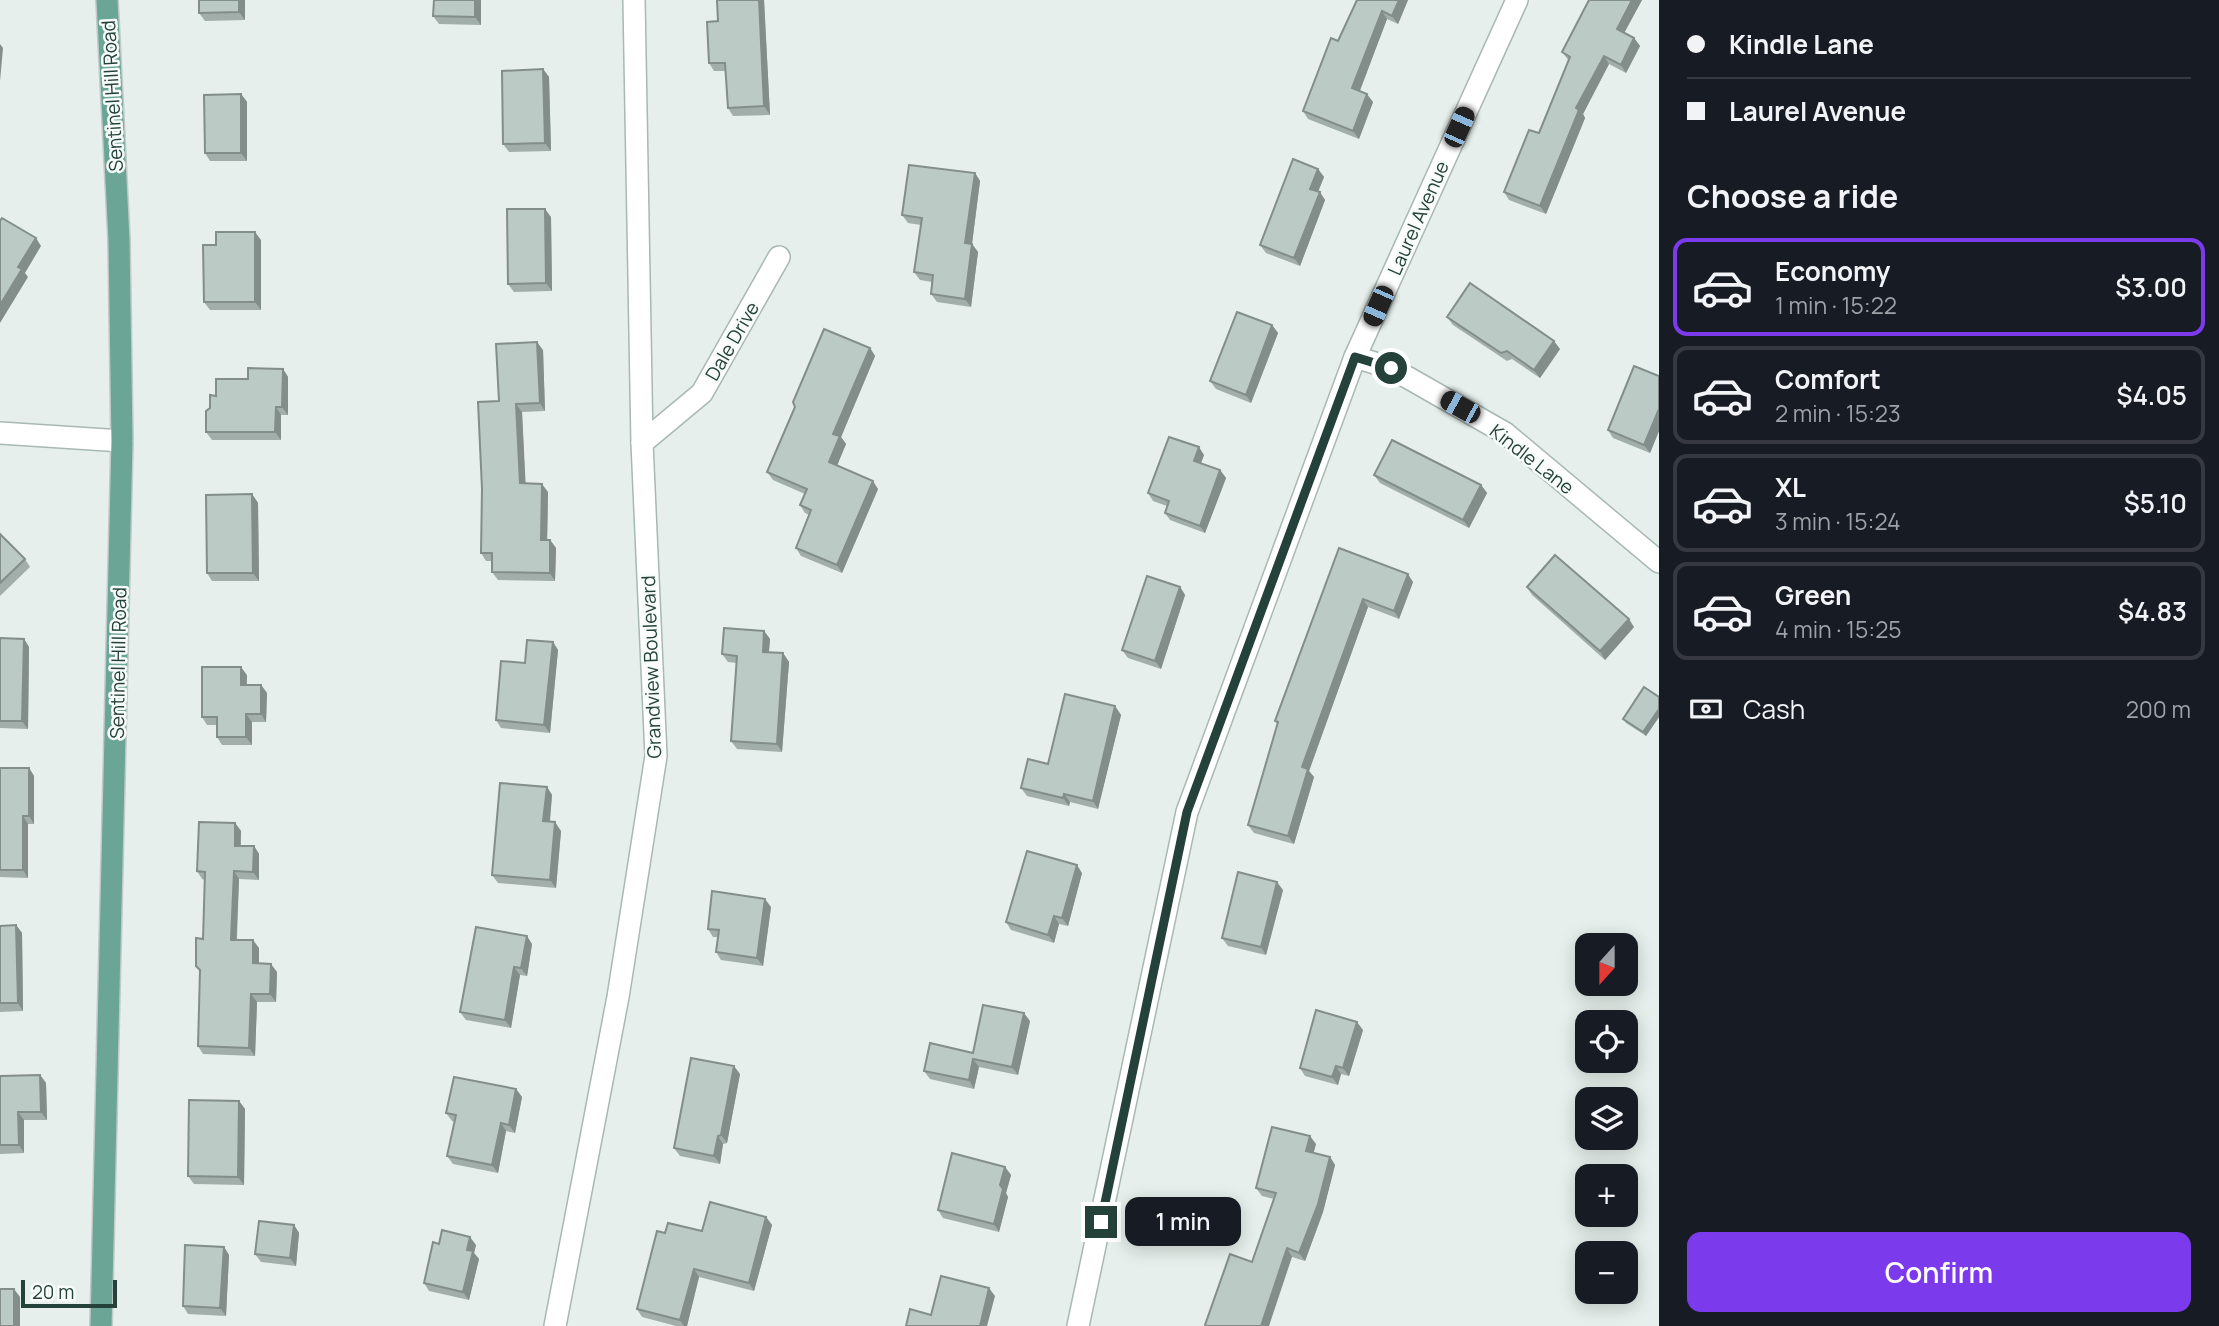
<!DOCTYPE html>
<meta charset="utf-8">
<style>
:root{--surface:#171b24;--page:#242831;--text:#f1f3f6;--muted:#9ea1a6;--line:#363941;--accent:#7c3aed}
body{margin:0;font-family:Manrope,sans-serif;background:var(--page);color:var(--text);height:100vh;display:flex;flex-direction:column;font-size:26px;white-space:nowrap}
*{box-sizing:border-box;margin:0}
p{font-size:23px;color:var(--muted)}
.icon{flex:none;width:38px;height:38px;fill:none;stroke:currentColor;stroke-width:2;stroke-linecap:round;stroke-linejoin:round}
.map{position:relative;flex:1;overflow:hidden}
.details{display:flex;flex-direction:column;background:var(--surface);width:560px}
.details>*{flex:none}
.top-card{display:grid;align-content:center;height:154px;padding:0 28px;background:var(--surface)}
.needle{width:46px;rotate:201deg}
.buttons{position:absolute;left:1575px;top:933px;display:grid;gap:14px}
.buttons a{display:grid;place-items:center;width:63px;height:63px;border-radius:14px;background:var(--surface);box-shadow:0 4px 18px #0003;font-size:35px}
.scale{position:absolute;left:21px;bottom:18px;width:96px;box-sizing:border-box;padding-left:7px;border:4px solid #24423a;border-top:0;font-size:19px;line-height:24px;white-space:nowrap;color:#24423a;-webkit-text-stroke:5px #f7fbf9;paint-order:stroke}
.end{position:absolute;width:32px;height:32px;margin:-16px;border:9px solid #24423a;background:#fff;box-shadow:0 0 0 4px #fff}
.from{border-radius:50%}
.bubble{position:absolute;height:49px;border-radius:14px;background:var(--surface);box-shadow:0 4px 18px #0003;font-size:23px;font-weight:600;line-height:49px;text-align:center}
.car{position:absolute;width:21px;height:42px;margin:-21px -10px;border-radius:9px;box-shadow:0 0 5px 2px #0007;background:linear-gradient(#222 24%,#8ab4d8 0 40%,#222 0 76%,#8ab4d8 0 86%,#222 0)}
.top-card b{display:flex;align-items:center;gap:24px;height:66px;font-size:26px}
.top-card b+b{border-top:2px solid var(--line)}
.top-card i{width:18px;height:18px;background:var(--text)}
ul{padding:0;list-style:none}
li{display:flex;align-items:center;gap:21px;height:98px;margin:0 14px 10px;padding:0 14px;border:4px solid var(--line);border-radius:14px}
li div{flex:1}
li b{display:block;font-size:26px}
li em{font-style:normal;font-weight:600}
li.selected{border-color:var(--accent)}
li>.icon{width:63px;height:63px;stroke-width:1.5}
h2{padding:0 28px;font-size:32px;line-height:84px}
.pay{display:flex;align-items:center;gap:18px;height:77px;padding:0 28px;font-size:26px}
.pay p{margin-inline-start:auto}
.action{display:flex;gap:14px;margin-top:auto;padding:14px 28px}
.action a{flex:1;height:80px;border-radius:14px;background:var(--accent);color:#fff;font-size:28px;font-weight:600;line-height:80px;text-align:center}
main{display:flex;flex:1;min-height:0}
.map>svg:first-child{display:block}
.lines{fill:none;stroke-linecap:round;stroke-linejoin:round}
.minor-casing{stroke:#a8b8b2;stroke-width:24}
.major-casing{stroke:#c2cac8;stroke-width:24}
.minor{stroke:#fff;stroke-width:21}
.major{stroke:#6aa596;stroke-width:21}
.wall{fill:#a1aea9}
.shaded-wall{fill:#838d89}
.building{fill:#bbcac4;stroke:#838d89;stroke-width:2}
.route{stroke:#24423a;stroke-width:9}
.labels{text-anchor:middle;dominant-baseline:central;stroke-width:5;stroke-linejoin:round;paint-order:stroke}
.street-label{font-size:19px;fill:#24423a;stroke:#f7fbf9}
</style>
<main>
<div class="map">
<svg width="1659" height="1326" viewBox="0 0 1659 1326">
<rect width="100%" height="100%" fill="#e6efeb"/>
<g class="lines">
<g class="minor-casing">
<g id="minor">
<path d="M1355,357L1391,368L1505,433L1659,562"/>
<path d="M0,433L122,441"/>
<path d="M642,443L702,393L779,257"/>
<path d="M555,1326L618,997L656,756L642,443L634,0"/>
<path d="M1078,1326L1187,812L1355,357L1517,0"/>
</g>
</g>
<g class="major-casing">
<path id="major" d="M101,1326L122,441L119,240L107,0"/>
</g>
<use href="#minor" class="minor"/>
<use href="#major" class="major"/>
</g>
<g class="wall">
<path d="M245,0V20L205,21L199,13Z"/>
<path d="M481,0V25L439,24L433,16Z"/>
<path d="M717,0H764L770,115L733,116L728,108L726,71H714L709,63L718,21Z"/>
<path d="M1357,0H1408L1398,24L1387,19L1359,91L1373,102L1359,139L1308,119L1303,111Z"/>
<path d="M1589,0H1642L1624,33L1634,38L1640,46L1626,73L1609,64L1583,114L1585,118L1546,214L1509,200L1504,192L1539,133L1569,61L1562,52Z"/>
<path d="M543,69L549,77L551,151L509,152L503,144Z"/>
<path d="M241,94L247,102V161H210L205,153Z"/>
<path d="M1318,169L1324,177L1318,191L1325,200L1300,266L1266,253L1260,245Z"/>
<path d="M975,173L980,181L972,244L978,252L971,307L937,302L931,294L932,282L920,280L914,272L921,225L908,223L902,215Z"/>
<path d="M551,217L552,291L514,292L508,284Z"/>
<path d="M261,240V310H210L204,302L216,245Z"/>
<path d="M1447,317L1560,349L1540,378L1512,359L1507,361L1453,325Z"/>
<path d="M1272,325L1278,333L1251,403L1216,389L1210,381Z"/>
<path d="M870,348L875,356L841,437L846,444L837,466L878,489L842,573L801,556L796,548L809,515L805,513L800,505L805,494L773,480L767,472Z"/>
<path d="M543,350L545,411L522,412L525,483L548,492L547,540H550L556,548L555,581L498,580L492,572V561H486L481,553L499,401Z"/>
<path d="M283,369L288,377V415H281V440H212L206,432L210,408L216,396L248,379Z"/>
<path d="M1659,376V431L1650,453L1613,438L1608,430Z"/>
<path d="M1204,455L1201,463L1220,470L1226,478L1205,533L1170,520L1165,513L1167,506L1153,501L1148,493Z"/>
<path d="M1374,475L1481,485L1487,493L1469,528L1380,483Z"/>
<path d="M252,494L258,503L259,581H212L207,573Z"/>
<path d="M0,534L25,559L30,567L0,596Z"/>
<path d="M1339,548L1413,582L1399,619L1368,607L1309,771L1314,777L1294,844L1254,833L1248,825L1278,724L1275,721Z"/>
<path d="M1180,587L1185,595L1161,669L1128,658L1122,650Z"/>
<path d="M1527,587L1634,627L1605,660L1532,595Z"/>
<path d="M764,631L770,639L769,652L783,653L789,662L782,752L737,749L731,741L737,663L728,662L722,654Z"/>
<path d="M0,638L24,639L29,647L28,729L0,728Z"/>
<path d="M553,642L558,650L550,733L501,728L496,720L525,663Z"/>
<path d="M247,675V685H261L267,693L266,722H252V745H222L217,737V725H207L202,717Z"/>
<path d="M1659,697V717L1646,736L1626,723L1623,719Z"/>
<path d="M1115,706L1121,715L1098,809L1070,802L1069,806L1027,796L1021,788L1048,764Z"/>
<path d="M0,768H29L34,776V824H28V878L0,877Z"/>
<path d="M547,787L552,795L550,822L561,831L556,888L498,883L492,875Z"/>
<path d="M235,823L241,831V846H254L259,854V880L239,879L237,940L259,948V963L277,972L276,1002H257L255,1056L203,1054L198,1046L200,972L196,966L203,939L205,880L202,879L197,871Z"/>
<path d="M1082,873L1068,926L1059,924L1054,943L1011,930L1006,922Z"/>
<path d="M1283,890L1266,955L1228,946L1222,938Z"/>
<path d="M771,907L763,966L721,960L716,952L718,937H713L708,929Z"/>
<path d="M16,925L22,933L23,1011L0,1012V926Z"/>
<path d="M532,944L527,976L520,975L511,1028L466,1020L460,1012Z"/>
<path d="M1030,1021L1018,1075L979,1067L974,1089L930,1079L924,1071L973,1053Z"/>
<path d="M1363,1030L1349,1076L1341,1074L1338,1085L1305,1076L1300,1068Z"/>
<path d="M740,1074L727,1143L723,1144L720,1164L680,1156L674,1148Z"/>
<path d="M40,1075L46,1083L47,1120H24V1153L0,1154V1076Z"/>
<path d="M516,1089L522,1097L515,1133L506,1131L498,1173L453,1164L447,1156L454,1122L452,1121L446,1113Z"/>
<path d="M239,1101L245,1109L244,1185L194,1184L188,1176Z"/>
<path d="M1316,1144L1313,1153L1330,1157L1335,1165L1323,1212L1305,1261L1292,1257L1252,1262L1274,1199L1262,1196L1256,1188Z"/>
<path d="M1005,1167L1011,1175L1006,1193L1008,1197L999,1232L943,1218L938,1210Z"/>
<path d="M766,1217L772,1225L754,1291L699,1277L687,1326H676L642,1317L637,1309L665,1233L702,1231Z"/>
<path d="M294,1225L299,1233L296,1266L261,1262L255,1254Z"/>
<path d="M439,1244L476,1245L474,1253L479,1259L469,1300L429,1291L424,1283Z"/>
<path d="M224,1247L229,1255L226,1316L188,1314L183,1306Z"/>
</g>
<g class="shaded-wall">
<path d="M239,0H245V20L239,12Z"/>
<path d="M475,0H481V25L475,17Z"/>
<path d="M759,0H764L770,115L764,106Z"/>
<path d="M1399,0H1408L1398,24L1392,16Z"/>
<path d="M1632,0H1642L1622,37L1617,29Z"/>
<path d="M1382,11L1387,19L1358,96L1352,88Z"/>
<path d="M1634,38L1640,46L1626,73L1621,65Z"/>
<path d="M0,44L3,48L0,81Z"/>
<path d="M1604,56L1609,64L1583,114L1585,118L1546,214L1540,206L1576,108Z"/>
<path d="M543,69L549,77L551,151L545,143Z"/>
<path d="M241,94L247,102V161L241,153Z"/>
<path d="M1367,94L1373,102L1359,139L1353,131Z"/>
<path d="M1318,169L1324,177L1316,197L1310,189Z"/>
<path d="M975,173L980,181L971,251L965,243Z"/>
<path d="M1320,192L1325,200L1300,266L1294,258Z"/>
<path d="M545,209L551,217L552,291L546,283Z"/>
<path d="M255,232L261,240V310L255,302Z"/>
<path d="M36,238L41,246L25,273L28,277L0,323V305L18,267Z"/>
<path d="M972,244L978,252L971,307L965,299Z"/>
<path d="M1272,325L1278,333L1251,403L1246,395Z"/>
<path d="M1554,341L1560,349L1540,378L1534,370Z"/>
<path d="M537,342L543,350L545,411L540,403Z"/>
<path d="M870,348L875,356L841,437L846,444L835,470L829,462L833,434Z"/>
<path d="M283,369L288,377V415L282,407Z"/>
<path d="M516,404L522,412L526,491L520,483Z"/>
<path d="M276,407L281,415V440L275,432Z"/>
<path d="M1659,409V431L1650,453L1644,445Z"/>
<path d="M1199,447L1204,455L1199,468L1194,461Z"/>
<path d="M1220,470L1226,478L1205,533L1200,526Z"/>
<path d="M873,481L878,489L842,573L837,565Z"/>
<path d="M542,484L548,492L547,548L541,540Z"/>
<path d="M1481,485L1487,493L1469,528L1463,520Z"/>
<path d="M252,494L258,503L259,581L253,573Z"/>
<path d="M550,540L556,548L555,581L550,573Z"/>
<path d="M1408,574L1413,582L1399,619L1394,611Z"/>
<path d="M1180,587L1185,595L1161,669L1155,661Z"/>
<path d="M1363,599L1368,607L1309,771L1314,777L1294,844L1288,836L1302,767Z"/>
<path d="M1629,619L1634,627L1605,660L1600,651Z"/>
<path d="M764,631L770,639L768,660L763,652Z"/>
<path d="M24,639L29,647L28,729L22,721Z"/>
<path d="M553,642L558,650L550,733L544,725Z"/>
<path d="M783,653L789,662L782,752L777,744Z"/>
<path d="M241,667L247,675L246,693L241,685Z"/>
<path d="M261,685L267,693L266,722L261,714Z"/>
<path d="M1115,706L1121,715L1098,809L1093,801Z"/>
<path d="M1659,709V717L1646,736L1643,732Z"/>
<path d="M246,714L252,722V745L246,737Z"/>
<path d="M29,768L34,776V824L29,816Z"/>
<path d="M547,787L552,795L549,829L543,821Z"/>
<path d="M1064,794L1070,802L1069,806L1063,798Z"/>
<path d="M23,816L28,824V878L23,870Z"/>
<path d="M555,822L561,831L556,888L550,880Z"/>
<path d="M235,823L241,831L240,854L235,846Z"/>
<path d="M254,846L259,854V880L253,872Z"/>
<path d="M1077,865L1082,873L1068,926L1062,918Z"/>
<path d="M234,871L239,879L236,948L231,940Z"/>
<path d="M1277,882L1283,890L1266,955L1261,947Z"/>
<path d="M765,899L771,907L763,966L757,958Z"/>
<path d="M1054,916L1059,924L1054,943L1048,935Z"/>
<path d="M16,925L22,933L23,1011L18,1003Z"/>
<path d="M527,936L532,944L527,976L521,968Z"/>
<path d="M253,940L259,948V971L253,963Z"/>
<path d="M271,964L277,972L276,1002L270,994Z"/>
<path d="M514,967L520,975L511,1028L505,1020Z"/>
<path d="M251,994L257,1002L255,1056L249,1048Z"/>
<path d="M1024,1013L1030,1021L1018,1075L1012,1067Z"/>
<path d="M1357,1022L1363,1030L1349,1076L1343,1068Z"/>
<path d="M973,1059L979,1067L974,1089L969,1080Z"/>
<path d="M734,1066L740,1074L727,1143L721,1135Z"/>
<path d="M1336,1066L1341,1074L1338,1085L1332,1077Z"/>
<path d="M40,1075L46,1083L47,1120L41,1112Z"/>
<path d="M516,1089L522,1097L515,1133L509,1125Z"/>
<path d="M239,1101L245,1109L244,1185L238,1177Z"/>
<path d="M18,1112L24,1120V1153L19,1145Z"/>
<path d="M501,1123L506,1131L498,1173L492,1165Z"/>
<path d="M718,1136L723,1144L720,1164L714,1156Z"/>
<path d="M1310,1136L1316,1144L1312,1159L1306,1151Z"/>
<path d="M1330,1157L1335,1165L1323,1212L1305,1261L1299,1253Z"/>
<path d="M1005,1167L1011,1175L1006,1193L1008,1197L999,1232L994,1224L1000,1185Z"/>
<path d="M766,1217L772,1225L754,1291L749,1283Z"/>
<path d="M294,1225L299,1233L296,1266L290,1258Z"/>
<path d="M470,1237L476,1245L474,1253L479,1259L469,1300L463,1292L467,1250Z"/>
<path d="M224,1247L229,1255L226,1316L220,1308Z"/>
<path d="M1287,1248L1292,1257L1269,1326H1261Z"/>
<path d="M694,1269L699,1277L687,1326H684L680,1320Z"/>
<path d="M989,1288L995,1296L987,1326H980Z"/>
<path d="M14,1289L20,1297V1326H14Z"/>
</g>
<g class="building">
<path d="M199,0H239V12L199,13Z"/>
<path d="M434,0H475V17L433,16Z"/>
<path d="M717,0H759L764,106L728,108L725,63H709L707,22L718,21Z"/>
<path d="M1357,0H1399L1392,16L1382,11L1352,88L1367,94L1353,131L1303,111L1331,38L1338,41Z"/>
<path d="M1589,0H1632L1617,29L1634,38L1621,65L1604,56L1576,108L1579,110L1540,206L1504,192L1529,130L1539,133L1570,57L1562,52Z"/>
<path d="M543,69L545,143L503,144L502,71Z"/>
<path d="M241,94V153H205L204,95Z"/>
<path d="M1293,159L1318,169L1310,189L1320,192L1294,258L1260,245Z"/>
<path d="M909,165L975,173L965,243L972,244L965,299L931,294L933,275L914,272L922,218L902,215Z"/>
<path d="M507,209H545L546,283L508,284Z"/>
<path d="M2,218L36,238L18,267L22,269L0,305V221Z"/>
<path d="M216,232H255V302H204L203,245H216Z"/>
<path d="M1470,283L1554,341L1534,370L1507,351L1501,353L1447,317Z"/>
<path d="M1237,312L1272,325L1246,395L1210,381Z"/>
<path d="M824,329L870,348L833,434L840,436L829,462L873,481L837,565L796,548L811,510L800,505L807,489L767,472L795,407L793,402Z"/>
<path d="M537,342L540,403L516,404L520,483L542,484L541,540H550V573L492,572V553H481L482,489L478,402L499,401L496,344Z"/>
<path d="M1634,366L1659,376V409L1644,445L1608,430Z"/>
<path d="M248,368L283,369L282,407H276L275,432H206V411L210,408V395L216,396V379H248Z"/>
<path d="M1169,437L1199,447L1194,461L1220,470L1200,526L1165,513L1169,501L1148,493Z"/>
<path d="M1392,440L1481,485L1463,520L1374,475Z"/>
<path d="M252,494L253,573H207L206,495Z"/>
<path d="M0,534L25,559L0,583Z"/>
<path d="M1339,548L1408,574L1394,611L1363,599L1302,767L1308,769L1288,836L1248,825L1278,722L1275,721Z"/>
<path d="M1555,555L1629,619L1600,651L1527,587Z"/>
<path d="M1147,576L1180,587L1155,661L1122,650Z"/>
<path d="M724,628L764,631L763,652L783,653L777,744L731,741L737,656L722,654Z"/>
<path d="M0,638L24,639L22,721H0Z"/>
<path d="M527,640L553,642L544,725L496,720L501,661L525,663Z"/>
<path d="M202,667H241V685H261V714H246V737H217V717H202Z"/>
<path d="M1644,687L1659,697V709L1643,732L1623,719Z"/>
<path d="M1065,694L1115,706L1093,801L1064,794L1063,798L1021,788L1028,759L1048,764Z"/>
<path d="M0,768H29V816H23V870H0Z"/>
<path d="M500,783L547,787L543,821L555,822L550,880L492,875Z"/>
<path d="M199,822L235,823V846H254L253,872L234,871L231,940H253V963L271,964L270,994H251L249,1048L198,1046L200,970L196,966V938L203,939L205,872L197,871Z"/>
<path d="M1027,851L1077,865L1062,918L1054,916L1048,935L1006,922Z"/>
<path d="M1238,872L1277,882L1261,947L1222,938Z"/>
<path d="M712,891L765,899L757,958L716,952L719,930L708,929Z"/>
<path d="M16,925L18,1003H0V926Z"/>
<path d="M476,927L527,936L521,968L514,967L505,1020L460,1012Z"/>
<path d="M983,1005L1024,1013L1012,1067L973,1059L969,1080L924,1071L930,1043L973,1053Z"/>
<path d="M1316,1010L1357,1022L1343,1068L1336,1066L1332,1077L1300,1068Z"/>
<path d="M691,1058L734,1066L721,1135L718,1136L714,1156L674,1148Z"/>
<path d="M40,1075L41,1112H18L19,1145H0V1076Z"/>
<path d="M454,1077L516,1089L509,1125L501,1123L492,1165L447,1156L456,1115L446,1113Z"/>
<path d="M189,1100L239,1101L238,1177L188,1176Z"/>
<path d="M1272,1127L1310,1136L1306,1151L1330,1157L1318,1204L1299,1253L1287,1248L1261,1326H1206L1205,1325L1230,1254L1252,1262L1276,1193L1256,1188Z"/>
<path d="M952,1153L1005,1167L1000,1185L1003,1189L994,1224L938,1210Z"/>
<path d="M710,1202L766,1217L749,1283L694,1269L680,1320L637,1309L657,1231L665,1233L668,1223L702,1231Z"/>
<path d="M259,1221L294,1225L290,1258L255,1254Z"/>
<path d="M442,1230L470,1237L467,1250L473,1251L463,1292L424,1283L433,1242L439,1244Z"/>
<path d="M185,1245L224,1247L220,1308L183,1306Z"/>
<path d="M941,1276L989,1288L980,1326H906L910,1309L931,1315Z"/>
<rect x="0" y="1289" width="14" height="37"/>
</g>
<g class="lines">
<path class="route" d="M1101,1222L1187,812L1355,357L1391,368"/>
</g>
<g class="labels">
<g class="street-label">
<text transform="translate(112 96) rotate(-93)">Sentinel Hill Road</text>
<text transform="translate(1418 218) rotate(-66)">Laurel Avenue</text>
<text transform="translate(732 341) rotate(-60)">Dale Drive</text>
<text transform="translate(1532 459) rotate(38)">Kindle Lane</text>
<text transform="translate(118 663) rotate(-89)">Sentinel Hill Road</text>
<text transform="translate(651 667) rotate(-92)">Grandview Boulevard</text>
</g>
</g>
</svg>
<div class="buttons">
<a><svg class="needle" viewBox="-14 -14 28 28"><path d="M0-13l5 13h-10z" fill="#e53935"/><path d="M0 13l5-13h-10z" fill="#9ea1a6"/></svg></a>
<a><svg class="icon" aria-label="locate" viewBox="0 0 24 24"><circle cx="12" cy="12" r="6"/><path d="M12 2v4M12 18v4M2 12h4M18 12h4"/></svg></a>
<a><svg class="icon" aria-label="layers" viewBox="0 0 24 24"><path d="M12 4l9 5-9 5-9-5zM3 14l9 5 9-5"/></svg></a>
<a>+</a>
<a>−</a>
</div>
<div class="scale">20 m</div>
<i class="end from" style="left:1391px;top:368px"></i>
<i class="end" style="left:1101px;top:1222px"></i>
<div class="bubble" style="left:1125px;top:1197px;width:116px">1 min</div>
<i class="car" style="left:1459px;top:127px;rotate:24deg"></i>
<i class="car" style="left:1378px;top:306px;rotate:204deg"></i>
<i class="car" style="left:1460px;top:407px;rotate:299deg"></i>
</div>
<section class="details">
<div class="top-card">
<b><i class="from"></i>Kindle Lane</b>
<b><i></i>Laurel Avenue</b>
</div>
<h2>Choose a ride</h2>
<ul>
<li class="selected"><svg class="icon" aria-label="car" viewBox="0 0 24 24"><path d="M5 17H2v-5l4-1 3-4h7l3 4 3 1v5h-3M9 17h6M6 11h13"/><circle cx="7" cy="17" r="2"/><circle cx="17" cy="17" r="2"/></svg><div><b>Economy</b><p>1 min · 15:22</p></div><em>$3.00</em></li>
<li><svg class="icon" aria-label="car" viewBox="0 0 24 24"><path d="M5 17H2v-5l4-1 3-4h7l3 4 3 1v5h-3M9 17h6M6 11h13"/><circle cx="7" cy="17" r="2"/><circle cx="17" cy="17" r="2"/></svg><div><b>Comfort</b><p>2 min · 15:23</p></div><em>$4.05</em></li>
<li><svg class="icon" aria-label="car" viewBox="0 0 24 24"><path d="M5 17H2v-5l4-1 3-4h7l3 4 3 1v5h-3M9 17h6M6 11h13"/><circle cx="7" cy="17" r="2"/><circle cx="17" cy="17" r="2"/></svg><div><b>XL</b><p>3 min · 15:24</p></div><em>$5.10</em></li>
<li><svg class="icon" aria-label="car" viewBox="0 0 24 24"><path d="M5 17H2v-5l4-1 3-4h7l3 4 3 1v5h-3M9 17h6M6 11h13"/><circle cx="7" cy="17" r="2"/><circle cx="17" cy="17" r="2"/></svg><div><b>Green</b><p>4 min · 15:25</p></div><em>$4.83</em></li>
</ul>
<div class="pay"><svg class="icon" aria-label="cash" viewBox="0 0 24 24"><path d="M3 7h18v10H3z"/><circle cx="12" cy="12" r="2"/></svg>Cash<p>200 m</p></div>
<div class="action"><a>Confirm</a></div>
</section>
</main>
